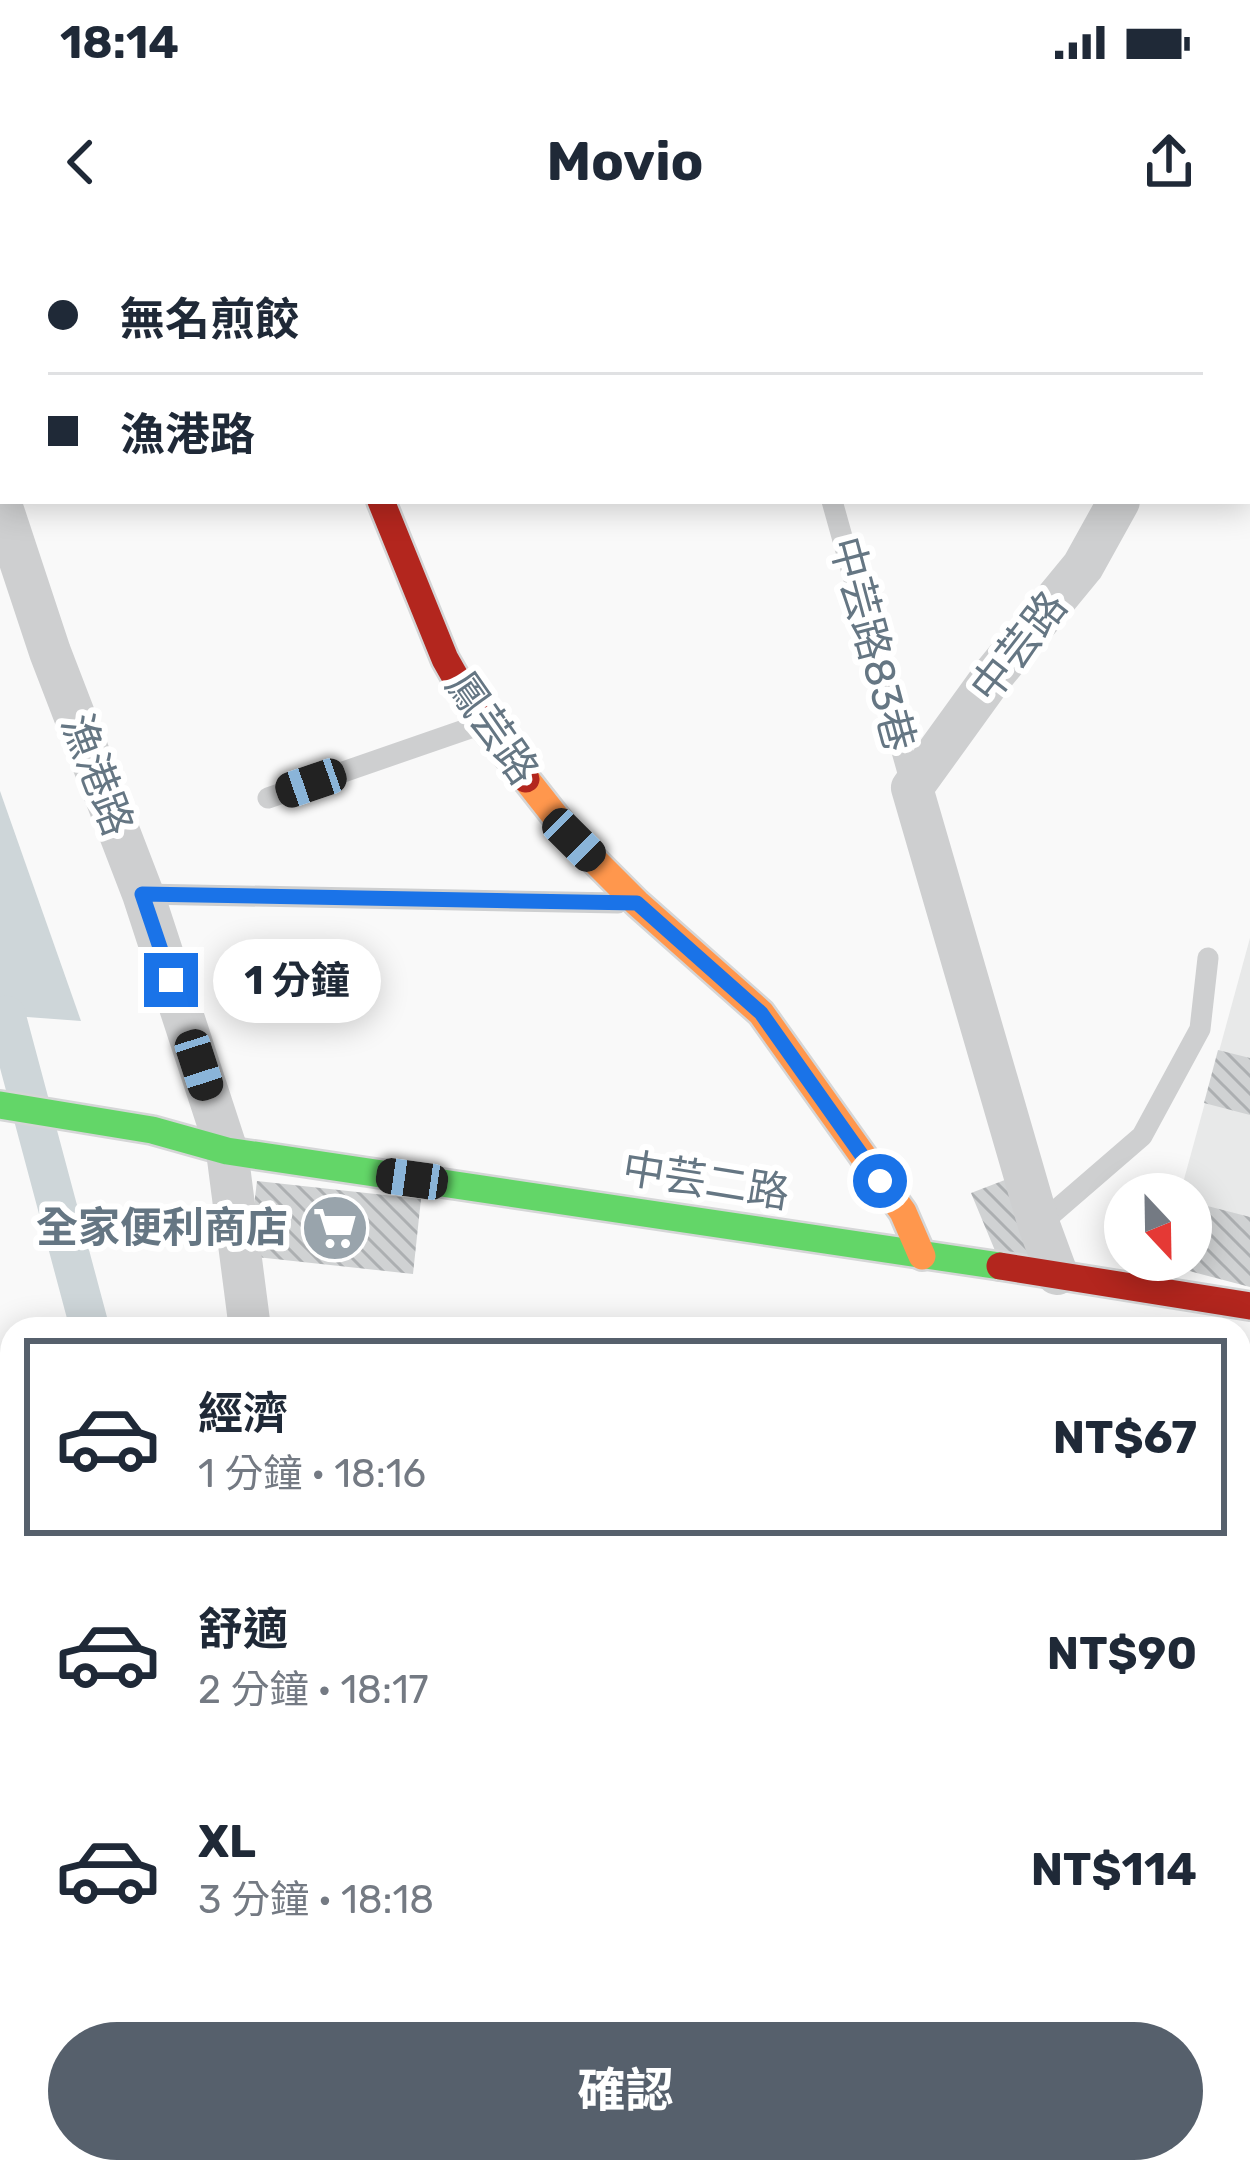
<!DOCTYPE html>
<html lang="zh-TW">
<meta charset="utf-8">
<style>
:root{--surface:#fff;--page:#f6f6f7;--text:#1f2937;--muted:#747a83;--line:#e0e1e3;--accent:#56606c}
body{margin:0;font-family:Rubik,"Noto Sans TC",sans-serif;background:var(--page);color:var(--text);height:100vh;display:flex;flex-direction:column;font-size:45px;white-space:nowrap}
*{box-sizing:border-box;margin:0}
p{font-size:39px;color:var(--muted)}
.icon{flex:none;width:66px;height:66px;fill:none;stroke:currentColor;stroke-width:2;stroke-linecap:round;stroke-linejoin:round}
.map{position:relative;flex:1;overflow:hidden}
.details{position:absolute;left:0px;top:1077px;width:1251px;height:867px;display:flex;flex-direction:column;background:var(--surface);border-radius:36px 36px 0 0;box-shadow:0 6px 30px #0003}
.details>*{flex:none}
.banner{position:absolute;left:0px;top:0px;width:1251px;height:264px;box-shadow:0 6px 30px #0003;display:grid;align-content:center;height:264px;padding:0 48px;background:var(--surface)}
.needle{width:78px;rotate:158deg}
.tools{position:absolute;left:1104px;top:933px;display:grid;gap:24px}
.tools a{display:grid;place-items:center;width:108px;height:108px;border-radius:50%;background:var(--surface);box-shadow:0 6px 30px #0003;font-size:60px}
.end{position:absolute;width:54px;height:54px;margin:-27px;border:15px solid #1a73e8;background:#fff;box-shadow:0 0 0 6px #fff}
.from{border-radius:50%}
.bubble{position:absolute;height:84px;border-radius:42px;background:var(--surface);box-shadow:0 6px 30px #0003;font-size:39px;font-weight:700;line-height:84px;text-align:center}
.car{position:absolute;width:36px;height:72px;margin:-36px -18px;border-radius:15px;box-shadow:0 0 9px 3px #0007;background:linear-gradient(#222 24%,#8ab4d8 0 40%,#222 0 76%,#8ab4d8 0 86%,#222 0)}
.banner b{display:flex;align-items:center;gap:42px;height:114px;font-size:45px}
.banner b+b{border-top:3px solid var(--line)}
.banner i{width:30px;height:30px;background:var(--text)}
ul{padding:21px 0 0;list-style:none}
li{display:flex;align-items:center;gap:36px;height:198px;margin:0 24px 18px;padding:0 24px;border:6px solid transparent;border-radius:0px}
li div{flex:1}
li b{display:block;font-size:45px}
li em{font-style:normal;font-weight:700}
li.current{border-color:var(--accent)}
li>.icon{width:108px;height:108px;stroke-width:1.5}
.cta{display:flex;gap:24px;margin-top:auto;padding:24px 48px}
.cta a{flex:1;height:138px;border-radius:72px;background:var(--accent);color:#fff;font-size:48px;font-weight:700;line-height:138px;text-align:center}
.status{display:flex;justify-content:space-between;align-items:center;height:84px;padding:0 60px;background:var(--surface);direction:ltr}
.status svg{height:33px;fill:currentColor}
header{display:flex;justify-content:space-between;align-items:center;height:156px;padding:0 48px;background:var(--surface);font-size:54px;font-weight:700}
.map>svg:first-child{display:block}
.built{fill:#e8e9e9}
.water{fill:#ced6d9}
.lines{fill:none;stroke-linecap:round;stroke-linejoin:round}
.canal{stroke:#ced6d9;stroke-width:39}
.building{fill:url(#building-back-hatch)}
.fast-casing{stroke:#d5d6d7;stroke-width:32}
.slow-casing{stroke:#d5d6d7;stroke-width:32}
.jam-casing{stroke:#d5d6d7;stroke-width:32}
.lane{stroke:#cecfd0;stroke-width:21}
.street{stroke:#cecfd0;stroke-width:42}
.fast{stroke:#63d668;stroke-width:27}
.slow{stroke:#ff974d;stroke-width:27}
.jam{stroke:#b3261e;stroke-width:27}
.route{stroke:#1a73e8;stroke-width:15}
.labels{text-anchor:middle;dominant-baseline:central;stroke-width:12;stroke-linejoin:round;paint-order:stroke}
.street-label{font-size:42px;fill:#657683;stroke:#fff}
.poi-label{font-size:42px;font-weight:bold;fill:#657683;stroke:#fff;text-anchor:end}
</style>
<div class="status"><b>18:14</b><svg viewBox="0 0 49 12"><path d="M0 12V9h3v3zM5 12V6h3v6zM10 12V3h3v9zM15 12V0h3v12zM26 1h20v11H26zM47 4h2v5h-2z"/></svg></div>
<header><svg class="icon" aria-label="back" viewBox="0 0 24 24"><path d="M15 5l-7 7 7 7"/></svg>Movio<svg class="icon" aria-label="share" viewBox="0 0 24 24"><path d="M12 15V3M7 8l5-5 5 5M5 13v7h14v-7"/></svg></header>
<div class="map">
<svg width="1250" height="1943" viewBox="0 0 1250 1943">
<defs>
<pattern id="building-back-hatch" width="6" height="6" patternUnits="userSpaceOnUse" patternTransform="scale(3)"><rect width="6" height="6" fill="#d0d2d3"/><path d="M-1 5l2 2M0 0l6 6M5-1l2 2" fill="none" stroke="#acafb1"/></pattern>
</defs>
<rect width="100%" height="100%" fill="#f9f9f9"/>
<path class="built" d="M1250,698V1029L1191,1011V954H1180Z"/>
<g class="water">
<path d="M0,551L81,781L0,775Z"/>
<path d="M12,1658V1704L0,1707V1662Z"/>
<path d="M12,1719V1824L0,1828V1721Z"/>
<path d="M12,1840V1900L0,1905V1844Z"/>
</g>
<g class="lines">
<g class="canal">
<path d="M6,775L90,1089"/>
<path d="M272,1932L274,1943"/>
</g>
</g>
<g class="building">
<path d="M1218,810L1250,818V875L1204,863Z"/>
<path d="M1010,938L1042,1019L996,1013L971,953Z"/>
<path d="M257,941L421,959L413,1034L248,1016Z"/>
<path d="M1192,962L1250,977V1047L1174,1027L1176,1020H1191Z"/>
</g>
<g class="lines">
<g class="fast-casing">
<path id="fast" d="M0,865L152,890L227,911L1000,1026"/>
</g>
<g class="slow-casing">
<path id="slow" d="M526,539L574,600L637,663L761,773L903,972L922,1016"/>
</g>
<g class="jam-casing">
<g id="jam">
<path d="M381,261L445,419L482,484L526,539"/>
<path d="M1000,1026L1250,1066"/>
</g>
</g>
<g class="lane">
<path d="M789,0L790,3"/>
<path d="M0,141L3,140"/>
<path d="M832,261L912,547"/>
<path d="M268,558L476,486"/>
<path d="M143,654L618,663"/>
<path d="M1039,985L1142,896L1200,789L1208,718"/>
<path d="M1239,1325L1250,1326"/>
<path d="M0,1483L8,1556L0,1615"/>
<path d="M872,1943L1009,1933"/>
</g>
<g class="street">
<path d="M271,0L273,3"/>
<path d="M1205,3V0"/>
<path d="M1248,68H1250"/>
<path d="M0,261L50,412L143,654L227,911L250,1089"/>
<path d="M1057,1034L1039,985L912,548L995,433L1083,326L1119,261"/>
<path d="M416,1932L418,1943"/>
<path d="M1009,1932L1010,1943"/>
</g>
<use href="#fast" class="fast"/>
<use href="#slow" class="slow"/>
<use href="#jam" class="jam"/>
</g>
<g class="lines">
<path class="route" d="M171,740L142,654L637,663L761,773L880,941"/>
</g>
<defs>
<g id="supermarket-disc" transform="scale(3.45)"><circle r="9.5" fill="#99a4ac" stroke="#fff"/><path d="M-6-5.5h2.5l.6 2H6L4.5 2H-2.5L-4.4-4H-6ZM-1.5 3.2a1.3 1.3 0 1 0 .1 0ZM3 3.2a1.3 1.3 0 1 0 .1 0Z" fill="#fff"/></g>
</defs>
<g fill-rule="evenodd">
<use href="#supermarket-disc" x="335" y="988"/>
</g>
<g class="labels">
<g class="street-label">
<text transform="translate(872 404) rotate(75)">中芸路83巷</text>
<text transform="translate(1019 407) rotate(-52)">中芸路</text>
<text transform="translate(492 488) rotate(55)">鳳芸路</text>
<text transform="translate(97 535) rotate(69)">漁港路</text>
<text transform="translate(706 941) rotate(9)">中芸二路</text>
</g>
<g class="poi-label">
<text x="288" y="988">全家便利商店</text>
</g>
</g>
</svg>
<div class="tools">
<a><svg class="needle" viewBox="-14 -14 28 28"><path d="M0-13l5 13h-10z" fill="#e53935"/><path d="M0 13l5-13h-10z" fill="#747a83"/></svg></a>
</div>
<i class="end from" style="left:880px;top:941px"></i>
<i class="end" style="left:171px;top:740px"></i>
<div class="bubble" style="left:213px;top:699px;width:168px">1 分鐘</div>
<i class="car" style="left:311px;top:543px;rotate:251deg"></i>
<i class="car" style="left:574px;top:600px;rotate:135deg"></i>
<i class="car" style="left:199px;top:825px;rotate:162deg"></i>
<i class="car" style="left:412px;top:939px;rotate:278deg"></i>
<div class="banner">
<b><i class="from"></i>無名煎餃</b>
<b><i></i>漁港路</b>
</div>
<section class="details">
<ul>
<li class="current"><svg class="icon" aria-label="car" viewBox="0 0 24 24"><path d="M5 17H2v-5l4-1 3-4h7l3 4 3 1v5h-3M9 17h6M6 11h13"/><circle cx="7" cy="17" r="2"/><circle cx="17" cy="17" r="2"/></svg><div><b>經濟</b><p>1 分鐘 · 18:16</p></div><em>NT$67</em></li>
<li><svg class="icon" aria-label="car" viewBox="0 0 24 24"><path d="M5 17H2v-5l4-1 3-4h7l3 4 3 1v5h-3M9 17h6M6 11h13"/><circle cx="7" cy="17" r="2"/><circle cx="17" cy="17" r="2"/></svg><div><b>舒適</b><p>2 分鐘 · 18:17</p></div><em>NT$90</em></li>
<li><svg class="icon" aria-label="car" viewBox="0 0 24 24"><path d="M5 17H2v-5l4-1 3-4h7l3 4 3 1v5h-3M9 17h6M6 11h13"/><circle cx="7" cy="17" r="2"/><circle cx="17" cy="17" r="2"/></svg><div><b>XL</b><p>3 分鐘 · 18:18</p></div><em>NT$114</em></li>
</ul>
<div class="cta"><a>確認</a></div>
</section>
</div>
